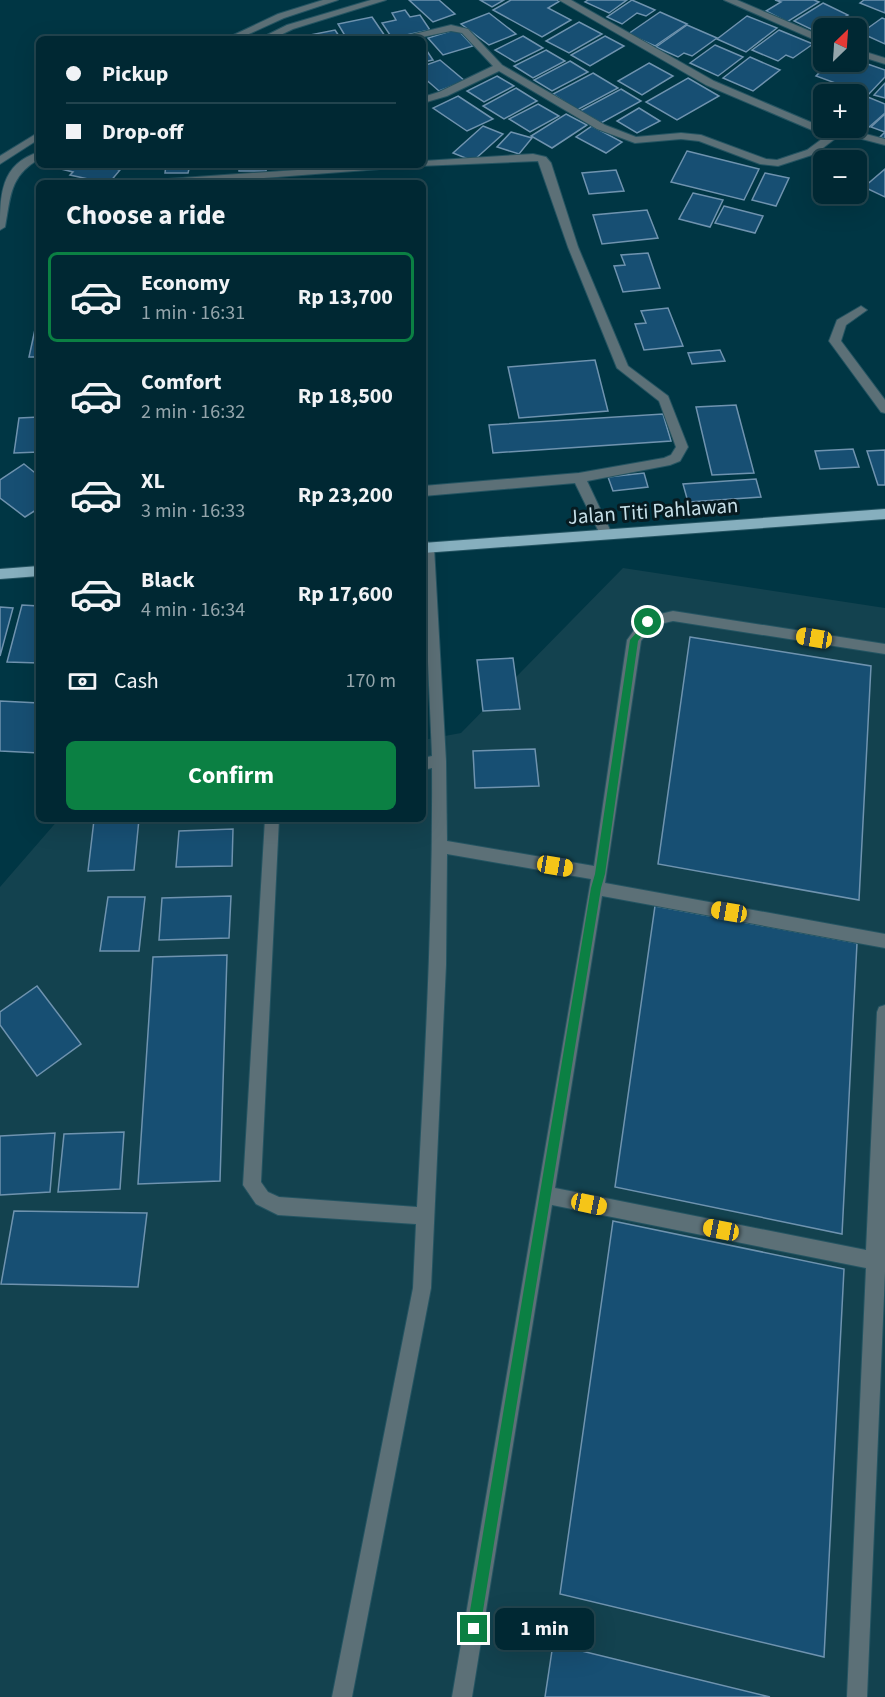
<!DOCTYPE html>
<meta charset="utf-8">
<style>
:root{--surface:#002833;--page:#0e343f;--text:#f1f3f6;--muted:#95a6ac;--line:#22444e;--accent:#0b8043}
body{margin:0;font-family:"Source Sans 3",sans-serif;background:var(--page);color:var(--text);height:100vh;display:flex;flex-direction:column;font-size:22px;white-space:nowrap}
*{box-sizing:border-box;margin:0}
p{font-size:20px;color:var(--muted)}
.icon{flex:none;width:33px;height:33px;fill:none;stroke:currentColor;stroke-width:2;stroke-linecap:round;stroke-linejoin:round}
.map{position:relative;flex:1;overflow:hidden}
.sheet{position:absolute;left:36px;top:180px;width:390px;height:642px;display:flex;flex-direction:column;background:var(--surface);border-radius:9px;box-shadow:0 6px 24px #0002,0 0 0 2px var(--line)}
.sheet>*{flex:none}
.top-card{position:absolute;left:36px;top:36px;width:390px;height:132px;border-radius:9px;box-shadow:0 6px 24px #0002,0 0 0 2px var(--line);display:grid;align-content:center;height:132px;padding:0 30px;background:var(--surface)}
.needle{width:39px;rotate:25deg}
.controls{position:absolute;left:813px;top:18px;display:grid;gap:12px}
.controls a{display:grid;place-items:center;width:54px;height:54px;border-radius:9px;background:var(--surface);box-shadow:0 6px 24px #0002,0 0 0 2px var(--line);font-size:30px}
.end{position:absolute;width:27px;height:27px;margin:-14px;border:8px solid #0b8043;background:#fff;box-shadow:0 0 0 3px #fff}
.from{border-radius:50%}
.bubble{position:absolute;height:42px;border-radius:9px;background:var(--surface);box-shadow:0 6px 24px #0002,0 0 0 2px var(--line);font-size:20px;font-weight:700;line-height:42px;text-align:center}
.car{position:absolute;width:18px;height:36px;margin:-18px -9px;border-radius:8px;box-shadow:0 0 4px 2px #0007;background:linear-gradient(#f5c518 24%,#345 0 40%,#f5c518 0 76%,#345 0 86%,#f5c518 0)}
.top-card b{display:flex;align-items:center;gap:21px;height:57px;font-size:22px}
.top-card b+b{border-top:2px solid var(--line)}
.top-card i{width:15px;height:15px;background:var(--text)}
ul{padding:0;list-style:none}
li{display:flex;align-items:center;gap:18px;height:90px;margin:0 12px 9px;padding:0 18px;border:3px solid transparent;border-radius:9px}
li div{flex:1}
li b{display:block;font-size:22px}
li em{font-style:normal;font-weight:700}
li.current{border-color:var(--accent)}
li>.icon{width:54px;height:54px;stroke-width:1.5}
h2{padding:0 30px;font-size:27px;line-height:72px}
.pay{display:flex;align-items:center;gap:15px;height:66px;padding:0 30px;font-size:22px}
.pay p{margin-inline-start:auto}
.action{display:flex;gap:12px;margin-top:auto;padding:12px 30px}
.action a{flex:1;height:69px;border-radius:9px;background:var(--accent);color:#fff;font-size:24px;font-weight:700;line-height:69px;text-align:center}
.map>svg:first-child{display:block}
.built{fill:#13424f}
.building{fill:#174f73;stroke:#6f93af;stroke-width:1.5}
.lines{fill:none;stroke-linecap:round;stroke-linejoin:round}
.minor-casing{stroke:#245462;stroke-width:2}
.major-casing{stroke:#245462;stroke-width:2}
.minor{fill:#5c7077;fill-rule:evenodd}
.major{fill:#86afbe;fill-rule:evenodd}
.route{fill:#0b8043}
.labels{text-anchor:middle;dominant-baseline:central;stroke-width:6;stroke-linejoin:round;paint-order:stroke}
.street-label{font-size:21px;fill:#c6dfe8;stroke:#071b21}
</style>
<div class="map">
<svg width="885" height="1697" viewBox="0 0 885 1697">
<rect width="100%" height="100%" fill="#003644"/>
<path class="built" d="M623,568L885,608V1697H0V887L59,819H423V740L461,733Z"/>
<g class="building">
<path d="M409,0H439L455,14L433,22Z"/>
<path d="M480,0H504L492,7Z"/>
<path d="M511,0H557L560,1L548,8L571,20L542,37L493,10Z"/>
<path d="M588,0H627L609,13L585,2Z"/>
<path d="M632,0L655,10L646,16L637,13L622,24L607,17Z"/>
<path d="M775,0H814L819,2L787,22L766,11L781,2Z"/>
<path d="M864,0H885V13L860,3Z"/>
<path d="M823,3L848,15L819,33L794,21Z"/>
<path d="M405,10L410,17L420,15L430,30L392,38L382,23L396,20L392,13Z"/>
<path d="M660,12L687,24L655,46L628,34Z"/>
<path d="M489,13L516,34L489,45L461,24Z"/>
<path d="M747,16L777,28L746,52L717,39Z"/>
<path d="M372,17L385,36L368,39H347L338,24Z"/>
<path d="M882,18L885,19V44L861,33Z"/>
<path d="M579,22L602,34L569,53L546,41Z"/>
<path d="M687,25L717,38L692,56L684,53L678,57L656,47Z"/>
<path d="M457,29L473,46L443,55L428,38Z"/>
<path d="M335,30L341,39L295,38Z"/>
<path d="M779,30L813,44L793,58L786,55L778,61L752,50Z"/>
<path d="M523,36L543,48L515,62L495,50Z"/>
<path d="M605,36L624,46L590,66L571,55Z"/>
<path d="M423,45L433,60L423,62Z"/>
<path d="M715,45L743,57L718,76L690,63Z"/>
<path d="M546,50L565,61L533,78L514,66Z"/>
<path d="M750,57L780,70L753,91L723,78Z"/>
<path d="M440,60L465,81L439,91L423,77V66Z"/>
<path d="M856,60L885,70V77L868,95L816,76L830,62H856Z"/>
<path d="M570,61L588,72L552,91L534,80Z"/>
<path d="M649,63L673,76L642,95L618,81Z"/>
<path d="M593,73L618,88L577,110L553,94Z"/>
<path d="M497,76L514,86L484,102L467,91Z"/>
<path d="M688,78L719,96L677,120L646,102Z"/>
<path d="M885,83V98L874,95Z"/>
<path d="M516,88L537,101L504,119L483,106Z"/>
<path d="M621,89L641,101L601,123L580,111Z"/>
<path d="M858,93L885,104V113L868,128L856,124Z"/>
<path d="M458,96L493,119L467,131L433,108Z"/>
<path d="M538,104L559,116L530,132L509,119Z"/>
<path d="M639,108L660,121L637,133L617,121Z"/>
<path d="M566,114L587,125L552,148L531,136Z"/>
<path d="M885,114V139L880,137L885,132L871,127Z"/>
<path d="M483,126L503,134L473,161L453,153Z"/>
<path d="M592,126L622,142L606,153L576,137Z"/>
<path d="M511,132L532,138L519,154L497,147Z"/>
<path d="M687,151L759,169L744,200L671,182Z"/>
<path d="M59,165H98L120,170L109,183H106L70,175L73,172L57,168Z"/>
<path d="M166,165H190L188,173H165Z"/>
<path d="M239,165H267L266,171H239Z"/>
<path d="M885,169V197L864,187Z"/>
<path d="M616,170L624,191L589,194L582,173Z"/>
<path d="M765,173L789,178L776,206L752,200Z"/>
<path d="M693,193L723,200L710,227L679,219Z"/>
<path d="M724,206L763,216L755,233L715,223Z"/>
<path d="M647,210L658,238L602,244L593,215Z"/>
<path d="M648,253L660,288L623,292L614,266L625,265L621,255Z"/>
<path d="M668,308L683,346L644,350L635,324L646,323L641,311Z"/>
<path d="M39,311V357H29Z"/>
<path d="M720,350L725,361L692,364L688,353Z"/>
<path d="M595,360L608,411L519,418L508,367Z"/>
<path d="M736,405L754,473L712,475L696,407Z"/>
<path d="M663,414L671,441L493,453L489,425Z"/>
<path d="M39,417V452L14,453L19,418Z"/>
<path d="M853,449L859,467L820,469L815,451Z"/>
<path d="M885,450V485H878L867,451Z"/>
<path d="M24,464L39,476V508L25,517L0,498V480Z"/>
<path d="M644,473L648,487L613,491L608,477Z"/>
<path d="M756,479L761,497L688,502L683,484Z"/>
<path d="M22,605L39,606V663L7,662Z"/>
<path d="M0,607L13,608L0,656Z"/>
<path d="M690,637L871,666L859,900L658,864Z"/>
<path d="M513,658L520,709L483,711L477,660Z"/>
<path d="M0,701L39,703V753L0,751Z"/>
<path d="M535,749L539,786L475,788L473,751Z"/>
<path d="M139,819L134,870L88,871L94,820Z"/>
<path d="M233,829L232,866L176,867L179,831Z"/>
<path d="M231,896L229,938L159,940L162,898Z"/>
<path d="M108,897H145L139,951H100Z"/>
<path d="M655,906L857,943L842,1234L615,1187Z"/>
<path d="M227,955L220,1181L138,1184L153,957Z"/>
<path d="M37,986L81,1044L37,1076L0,1025V1012Z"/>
<path d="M124,1132L120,1189L58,1192L64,1134Z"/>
<path d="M55,1133L50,1192L0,1195V1136Z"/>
<path d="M14,1211L147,1213L138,1287L1,1284Z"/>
<path d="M613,1221L844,1269L824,1657L560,1594Z"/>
<path d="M553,1644L770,1697H545Z"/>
</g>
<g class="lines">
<g class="minor-casing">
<g id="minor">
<path d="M323,0H338L284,18L238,39H225L278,14Z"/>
<path d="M371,0H386L293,29L272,39H259L287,25Z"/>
<path d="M559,0H571L714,81L834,132L854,131L885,139V145L854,137L836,138L815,154L778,166L760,164L699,141L681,139L635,143L597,129L499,71L447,96L423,103V97L439,92L493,66L462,33L451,31L413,39H394L451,25L468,29L502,65L605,125L636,137L681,133L701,135L766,159L777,160L807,150L826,136L706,85Z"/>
<path d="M724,0H737L824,37V44Z"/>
<path d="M856,49L885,58V64L856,55Z"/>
<path d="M39,132V139L0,164V156Z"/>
<path d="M39,152V159C9,177 11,196 5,227L0,230C0,196 0,164 39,152Z"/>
<path d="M533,154L546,157L551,163L578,247L628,366L668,396L688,447L680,461L670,465L587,481L612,534L606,539L600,534L575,483L423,496V486L579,473L664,458L671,455L676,447L659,401L617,368L568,247L538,161L419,166L200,183H148L153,180L369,165H423V161Z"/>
<path d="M861,306L867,310L846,325L841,341L885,400V413L881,412L829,341L837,320Z"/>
<path d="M428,542L434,547L446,761L447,841L594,866L627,640L643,618L673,611L885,644V654L673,621L652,626L641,641L605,883L885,934V948L602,896L555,1188L866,1250L877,1012L879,1007L885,1005V1272L867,1697H847L866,1268L552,1205L472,1697H452L591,879L447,854L446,965L431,1288L352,1697H332L413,1288L416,1224L278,1215L256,1204L243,1185L265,819H279L261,1182L268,1192L279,1197L417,1207C425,1060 433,915 432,768L423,770V758L432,756L423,544Z"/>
</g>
</g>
<g class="major-casing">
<g id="major">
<path d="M885,509V519L423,553V543Z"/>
<path d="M39,566V576L0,579V569Z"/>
</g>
</g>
<use href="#minor" class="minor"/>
<use href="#major" class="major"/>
</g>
<path class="route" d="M648,619L652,622L638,641L605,874L601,888L480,1629L478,1633L474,1635L469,1633L467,1629L591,888L595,874L630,640Z"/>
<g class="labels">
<g class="street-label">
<text transform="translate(653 511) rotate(-4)">Jalan Titi Pahlawan</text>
</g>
</g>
</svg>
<div class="controls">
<a><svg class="needle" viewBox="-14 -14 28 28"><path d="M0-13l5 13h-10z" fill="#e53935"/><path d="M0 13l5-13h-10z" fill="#95a6ac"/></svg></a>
<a>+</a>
<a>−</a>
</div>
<i class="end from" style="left:648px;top:622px"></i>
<i class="end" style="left:474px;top:1629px"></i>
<div class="bubble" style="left:495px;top:1608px;width:99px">1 min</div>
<i class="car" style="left:814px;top:638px;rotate:279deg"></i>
<i class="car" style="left:555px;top:866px;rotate:100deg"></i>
<i class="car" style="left:729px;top:912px;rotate:280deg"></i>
<i class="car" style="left:589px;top:1204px;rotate:102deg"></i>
<i class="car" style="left:721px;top:1230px;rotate:281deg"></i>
<div class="top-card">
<b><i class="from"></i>Pickup</b>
<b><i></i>Drop-off</b>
</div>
<section class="sheet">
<h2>Choose a ride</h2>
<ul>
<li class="current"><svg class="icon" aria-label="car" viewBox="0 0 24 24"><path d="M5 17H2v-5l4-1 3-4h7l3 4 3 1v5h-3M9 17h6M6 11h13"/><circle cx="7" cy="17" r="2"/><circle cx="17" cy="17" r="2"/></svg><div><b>Economy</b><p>1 min · 16:31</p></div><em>Rp 13,700</em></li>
<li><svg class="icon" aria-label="car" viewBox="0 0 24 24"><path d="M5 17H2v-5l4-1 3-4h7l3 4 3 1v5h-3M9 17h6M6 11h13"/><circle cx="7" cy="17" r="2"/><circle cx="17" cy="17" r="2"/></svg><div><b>Comfort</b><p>2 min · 16:32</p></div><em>Rp 18,500</em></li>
<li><svg class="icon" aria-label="car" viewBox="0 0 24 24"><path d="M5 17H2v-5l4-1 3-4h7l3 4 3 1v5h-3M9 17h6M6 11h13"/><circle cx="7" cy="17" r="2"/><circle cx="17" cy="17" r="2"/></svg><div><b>XL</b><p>3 min · 16:33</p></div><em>Rp 23,200</em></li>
<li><svg class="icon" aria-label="car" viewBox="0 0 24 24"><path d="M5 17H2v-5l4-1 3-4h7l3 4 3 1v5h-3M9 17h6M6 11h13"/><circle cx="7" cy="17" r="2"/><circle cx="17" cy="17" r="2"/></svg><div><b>Black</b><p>4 min · 16:34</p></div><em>Rp 17,600</em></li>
</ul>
<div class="pay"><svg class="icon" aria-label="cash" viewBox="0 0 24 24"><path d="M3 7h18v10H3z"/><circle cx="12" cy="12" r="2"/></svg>Cash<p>170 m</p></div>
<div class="action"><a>Confirm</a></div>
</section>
</div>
